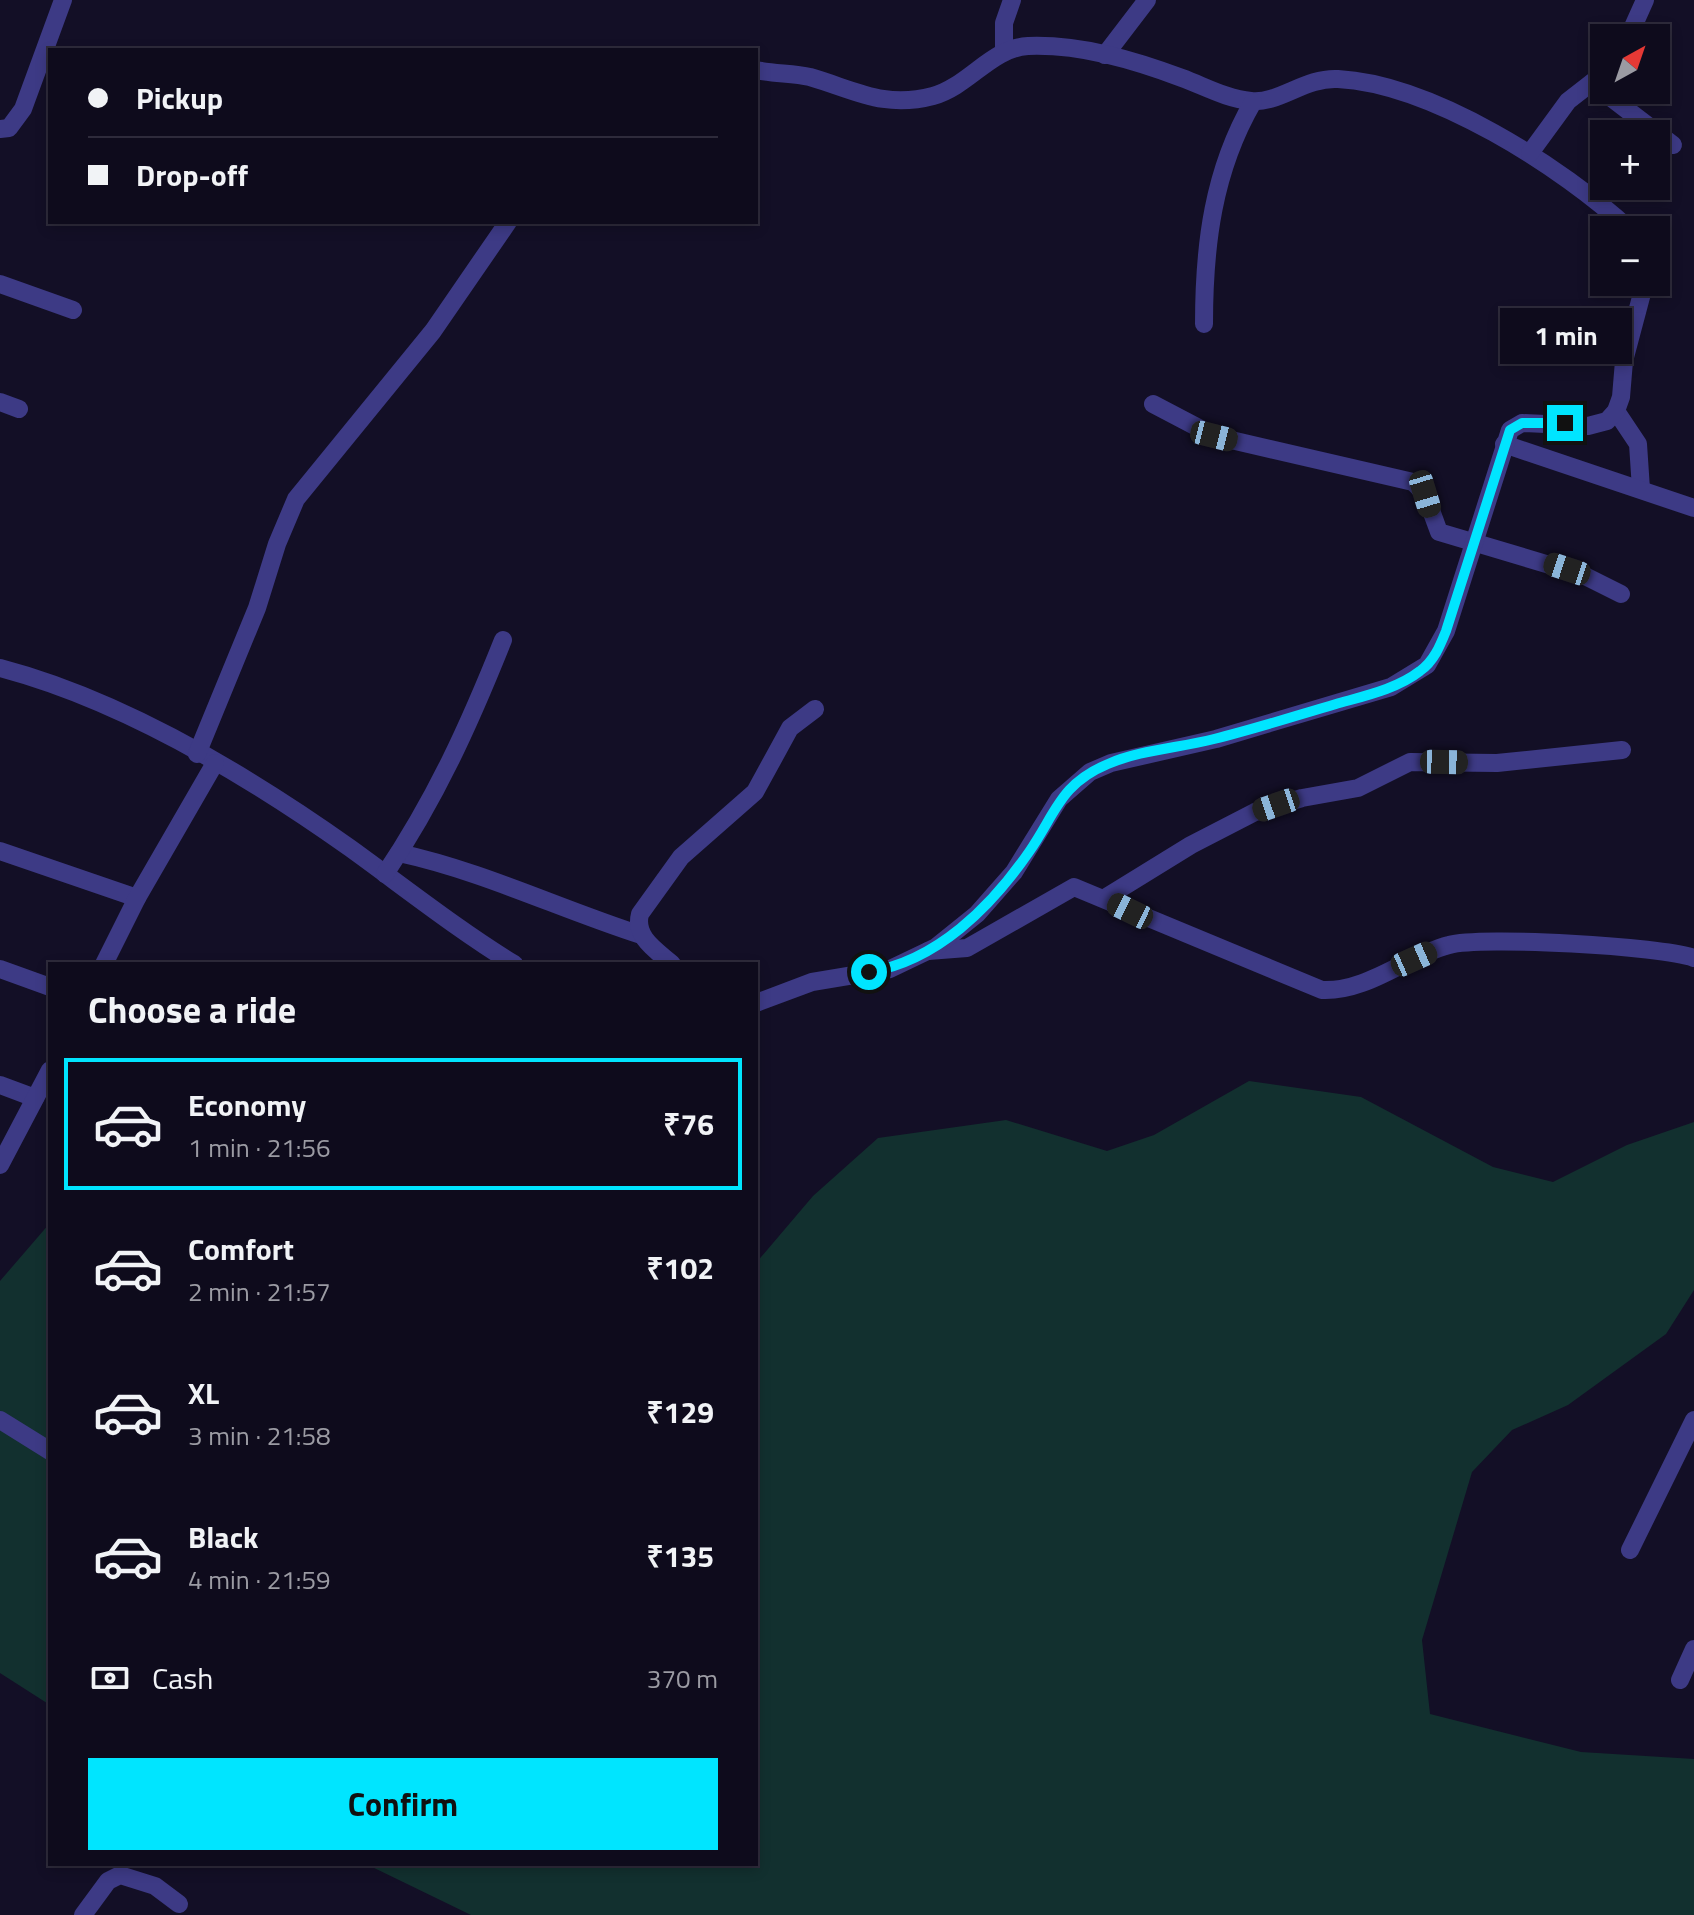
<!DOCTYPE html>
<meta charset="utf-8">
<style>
:root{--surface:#0e0b1c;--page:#1c1929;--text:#f1f3f6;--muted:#9b9ba3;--line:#2e2b3b;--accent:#00e5ff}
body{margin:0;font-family:"Titillium Web",sans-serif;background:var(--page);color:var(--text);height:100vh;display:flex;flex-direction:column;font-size:30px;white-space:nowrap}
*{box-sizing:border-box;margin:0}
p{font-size:26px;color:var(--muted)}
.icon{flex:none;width:44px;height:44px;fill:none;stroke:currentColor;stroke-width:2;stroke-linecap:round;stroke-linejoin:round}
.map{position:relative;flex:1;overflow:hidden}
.details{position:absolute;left:48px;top:962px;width:710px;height:904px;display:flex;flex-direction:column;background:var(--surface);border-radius:0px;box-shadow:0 4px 12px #0003,0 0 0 2px var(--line)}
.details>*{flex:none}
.banner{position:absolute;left:48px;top:48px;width:710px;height:176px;border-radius:0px;box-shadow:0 4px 12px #0003,0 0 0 2px var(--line);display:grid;align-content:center;height:176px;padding:0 40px;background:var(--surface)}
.needle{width:52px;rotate:40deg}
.controls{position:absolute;left:1590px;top:24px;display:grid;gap:16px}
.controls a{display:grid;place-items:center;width:80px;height:80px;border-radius:0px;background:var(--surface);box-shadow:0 4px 12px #0003,0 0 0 2px var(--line);font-size:40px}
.end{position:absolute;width:36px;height:36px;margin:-18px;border:10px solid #00e5ff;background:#111;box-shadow:0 0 0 4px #111}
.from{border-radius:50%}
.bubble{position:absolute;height:56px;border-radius:0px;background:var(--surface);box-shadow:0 4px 12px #0003,0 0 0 2px var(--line);font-size:26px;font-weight:700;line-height:56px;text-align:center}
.car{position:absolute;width:24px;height:48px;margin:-24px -12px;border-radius:10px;box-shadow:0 0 6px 2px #0007;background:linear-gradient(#222 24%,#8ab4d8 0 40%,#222 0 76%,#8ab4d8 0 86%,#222 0)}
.banner b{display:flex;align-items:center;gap:28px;height:76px;font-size:30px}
.banner b+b{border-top:2px solid var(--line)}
.banner i{width:20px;height:20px;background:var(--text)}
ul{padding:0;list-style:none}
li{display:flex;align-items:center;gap:24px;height:132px;margin:0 16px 12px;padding:0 24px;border:4px solid transparent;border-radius:0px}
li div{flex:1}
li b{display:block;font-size:30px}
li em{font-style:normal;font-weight:700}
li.on{border-color:var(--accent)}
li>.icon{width:72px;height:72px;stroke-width:1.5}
h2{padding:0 40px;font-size:36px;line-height:96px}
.pay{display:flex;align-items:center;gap:20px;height:88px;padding:0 40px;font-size:30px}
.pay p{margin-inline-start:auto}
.cta{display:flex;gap:16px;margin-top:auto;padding:16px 40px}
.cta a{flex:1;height:92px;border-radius:0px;background:var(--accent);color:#111;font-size:32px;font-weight:700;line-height:92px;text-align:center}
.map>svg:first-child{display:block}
.green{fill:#12302f}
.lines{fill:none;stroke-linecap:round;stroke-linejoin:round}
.minor{stroke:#3d3a85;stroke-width:18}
.route{stroke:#00e5ff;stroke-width:10}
</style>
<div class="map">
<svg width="1694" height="1915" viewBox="0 0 1694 1915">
<rect width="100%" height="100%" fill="#130f26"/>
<g class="green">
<path d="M1249,1081L1361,1097L1493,1167L1553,1182L1627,1145L1694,1122V1290L1666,1334L1568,1405L1512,1430L1472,1472L1422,1640L1430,1714L1581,1752L1694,1759V1915H471L366,1864H756V1263L813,1196L878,1138L1006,1120L1107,1151L1154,1135Z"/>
<path d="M50,1223V1705L0,1673V1281Z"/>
</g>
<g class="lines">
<g class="minor">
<path d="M1628,38L1645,0"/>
<path d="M1004,51V23L1012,0"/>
<path d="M1105,55L1147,0"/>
<path d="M756,70C774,74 793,73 810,77C855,90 884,109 933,96C969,86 991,48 1028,46C1080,44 1134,60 1182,78C1204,86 1227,99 1251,101C1279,104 1305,77 1338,79C1432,84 1562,167 1630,230"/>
<path d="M1592,83L1673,145"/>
<path d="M0,129L9,128L23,109L63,0"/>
<path d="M1530,153L1568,101L1604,73"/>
<path d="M0,284L73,310"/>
<path d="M1204,324C1204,245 1213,171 1253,102"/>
<path d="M0,402L19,409"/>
<path d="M1153,404L1214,436L1413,482L1425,494L1439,532L1583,575L1621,594"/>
<path d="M1616,411L1638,444L1641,489"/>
<path d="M1504,444L1694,508"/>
<path d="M0,668C122,700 247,775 350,848C404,887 457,929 514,964"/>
<path d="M197,754L257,608L277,544L296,499L433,331L508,222"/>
<path d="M0,851L137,898"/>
<path d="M399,853C482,871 560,909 641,935"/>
<path d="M385,874C436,798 469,725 503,640"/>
<path d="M1105,898L1191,845L1255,812L1302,798L1358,788L1410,762L1497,763L1622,750"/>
<path d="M928,951L967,948L1074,887L1322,990C1368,992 1406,956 1449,945C1481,936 1662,946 1694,958"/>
<path d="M104,964L137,898L215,763"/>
<path d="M672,964C656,950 634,937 640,914L681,857L755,792L790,728L815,709"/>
<path d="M0,969L50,987"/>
<path d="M756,1003L812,982L890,969L936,947L977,914L1014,872L1059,799L1090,772L1111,763L1216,739L1391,687L1427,665L1446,631L1510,430L1522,423L1588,426L1607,421L1616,411L1621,397L1624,361L1645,282"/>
<path d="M0,1085L35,1098"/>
<path d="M0,1165L50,1070"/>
<path d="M0,1420L50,1451"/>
<path d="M1630,1550L1694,1420"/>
<path d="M1680,1680L1694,1649"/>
<path d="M83,1915L108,1881L120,1875L155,1886L179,1904"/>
</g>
</g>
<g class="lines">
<path class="route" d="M869,972C937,961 991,907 1029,852C1056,813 1060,784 1108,764C1140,750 1179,748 1214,739C1255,729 1295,716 1336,704C1364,696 1397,689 1420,671C1434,661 1440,646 1446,631L1510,430L1522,423H1565"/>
</g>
</svg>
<div class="controls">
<a><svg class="needle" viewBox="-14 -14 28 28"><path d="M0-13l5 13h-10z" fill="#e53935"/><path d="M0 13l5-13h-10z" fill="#9b9ba3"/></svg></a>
<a>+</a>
<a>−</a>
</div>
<i class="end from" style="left:869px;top:972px"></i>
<i class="end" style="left:1565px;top:423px"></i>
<div class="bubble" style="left:1500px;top:308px;width:132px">1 min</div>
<i class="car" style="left:1214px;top:436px;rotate:104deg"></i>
<i class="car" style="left:1425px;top:494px;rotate:163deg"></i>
<i class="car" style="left:1567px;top:569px;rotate:288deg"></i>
<i class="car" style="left:1444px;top:762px;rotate:91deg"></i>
<i class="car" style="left:1276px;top:805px;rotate:251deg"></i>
<i class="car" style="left:1130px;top:911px;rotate:296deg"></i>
<i class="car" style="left:1414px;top:959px;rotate:66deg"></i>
<div class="banner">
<b><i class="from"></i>Pickup</b>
<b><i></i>Drop-off</b>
</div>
<section class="details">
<h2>Choose a ride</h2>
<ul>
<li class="on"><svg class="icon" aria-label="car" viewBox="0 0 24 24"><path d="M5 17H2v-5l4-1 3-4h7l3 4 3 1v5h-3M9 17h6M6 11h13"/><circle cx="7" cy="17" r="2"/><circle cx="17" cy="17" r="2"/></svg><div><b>Economy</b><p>1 min · 21:56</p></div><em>₹76</em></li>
<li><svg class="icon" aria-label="car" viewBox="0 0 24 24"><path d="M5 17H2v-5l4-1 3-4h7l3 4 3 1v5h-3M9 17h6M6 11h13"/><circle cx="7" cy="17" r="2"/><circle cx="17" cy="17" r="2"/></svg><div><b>Comfort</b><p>2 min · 21:57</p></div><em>₹102</em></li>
<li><svg class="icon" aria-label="car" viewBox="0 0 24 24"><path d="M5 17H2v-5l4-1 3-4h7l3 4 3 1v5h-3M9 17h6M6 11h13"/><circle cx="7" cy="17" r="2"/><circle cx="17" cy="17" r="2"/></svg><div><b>XL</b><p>3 min · 21:58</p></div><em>₹129</em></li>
<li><svg class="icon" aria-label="car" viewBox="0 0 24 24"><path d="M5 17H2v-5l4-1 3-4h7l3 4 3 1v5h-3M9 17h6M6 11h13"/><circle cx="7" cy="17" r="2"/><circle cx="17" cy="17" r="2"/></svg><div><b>Black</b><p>4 min · 21:59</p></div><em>₹135</em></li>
</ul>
<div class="pay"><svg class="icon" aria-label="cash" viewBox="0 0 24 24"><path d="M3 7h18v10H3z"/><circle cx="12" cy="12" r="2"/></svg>Cash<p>370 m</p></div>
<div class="cta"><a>Confirm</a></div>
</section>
</div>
